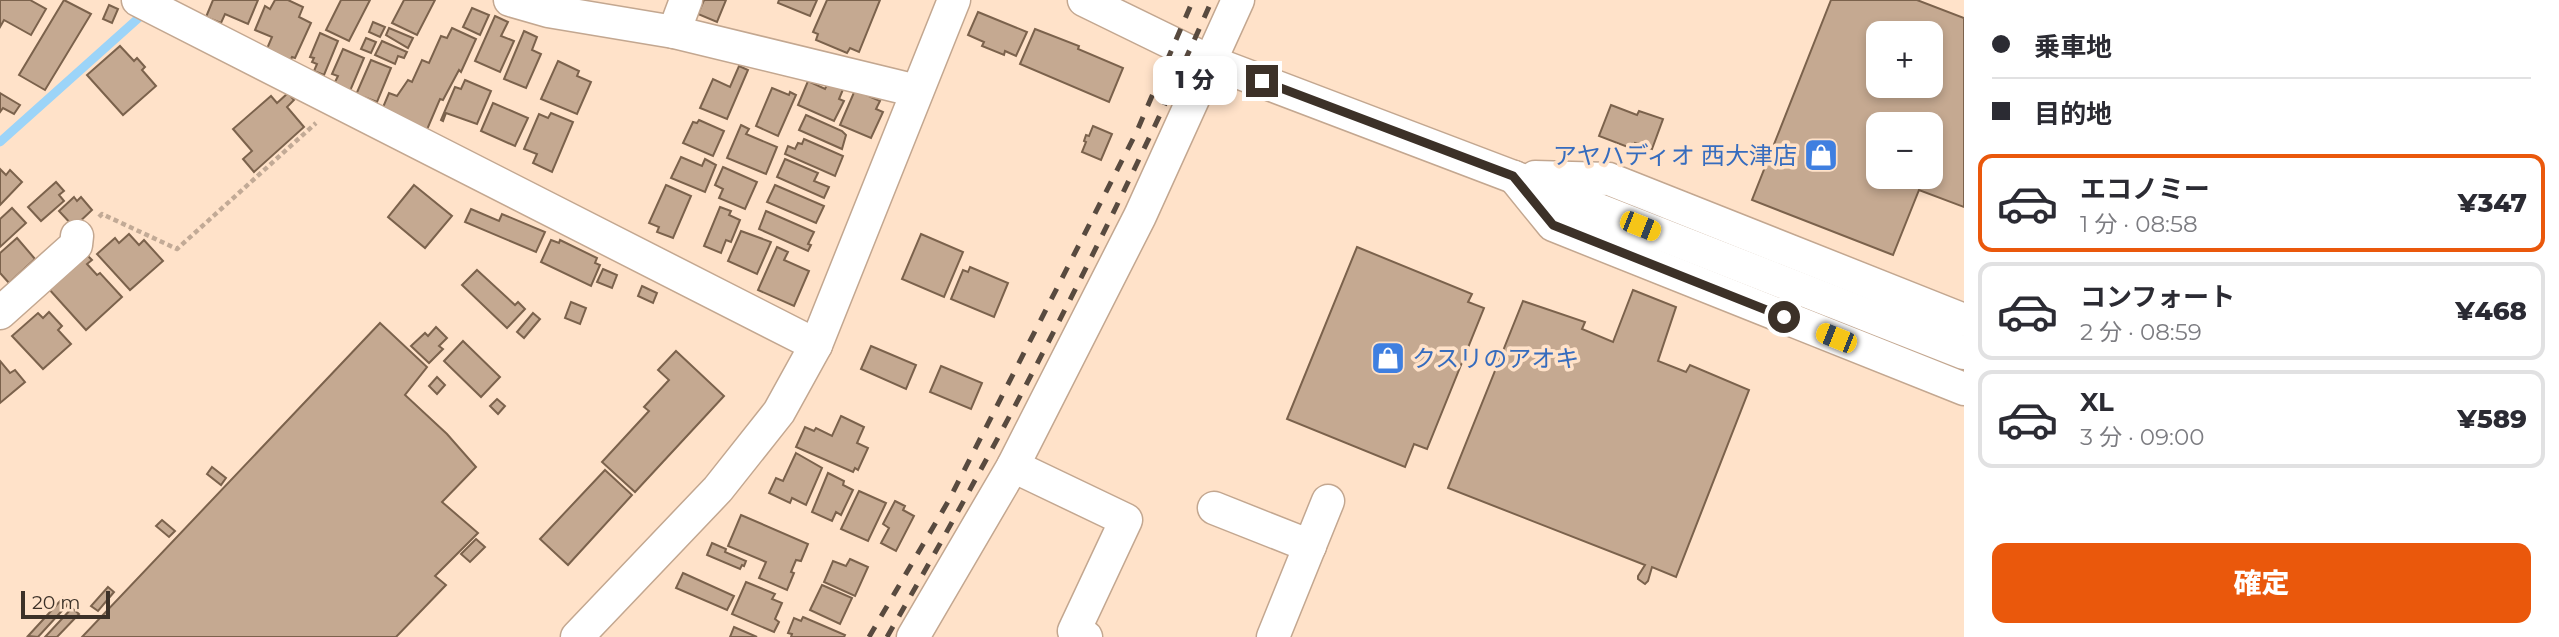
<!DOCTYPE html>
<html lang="ja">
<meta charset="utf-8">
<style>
:root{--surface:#fff;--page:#f7f7f7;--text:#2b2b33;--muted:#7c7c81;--line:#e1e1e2;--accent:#ea580c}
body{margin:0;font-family:Montserrat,"Noto Sans JP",sans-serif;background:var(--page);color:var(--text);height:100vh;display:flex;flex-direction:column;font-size:26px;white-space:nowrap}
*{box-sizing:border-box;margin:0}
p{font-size:23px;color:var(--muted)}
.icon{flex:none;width:38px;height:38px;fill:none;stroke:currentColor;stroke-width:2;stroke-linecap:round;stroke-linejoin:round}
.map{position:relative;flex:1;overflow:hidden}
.panel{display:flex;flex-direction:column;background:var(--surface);width:595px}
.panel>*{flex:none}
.guide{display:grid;align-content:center;height:154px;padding:0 28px;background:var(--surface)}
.tools{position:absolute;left:1866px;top:21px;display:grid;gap:14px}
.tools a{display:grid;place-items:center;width:77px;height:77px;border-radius:14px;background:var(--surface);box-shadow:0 4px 10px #0003;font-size:35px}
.scale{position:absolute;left:21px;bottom:18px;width:89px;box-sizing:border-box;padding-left:7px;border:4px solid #3c3128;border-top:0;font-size:19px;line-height:24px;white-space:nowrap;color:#3c3128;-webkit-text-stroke:5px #ffe2c9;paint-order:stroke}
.end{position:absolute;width:32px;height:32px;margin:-16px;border:9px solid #3c3128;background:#fff;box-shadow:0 0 0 4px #fff}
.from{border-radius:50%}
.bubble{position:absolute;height:49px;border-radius:14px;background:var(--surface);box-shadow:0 4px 10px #0003;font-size:23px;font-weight:800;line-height:49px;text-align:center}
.car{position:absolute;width:21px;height:42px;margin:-21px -10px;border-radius:9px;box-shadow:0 0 5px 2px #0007;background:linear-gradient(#f5c518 24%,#345 0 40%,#f5c518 0 76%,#345 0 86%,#f5c518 0)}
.guide b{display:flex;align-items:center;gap:24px;height:66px;font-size:26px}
.guide b+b{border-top:2px solid var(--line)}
.guide i{width:18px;height:18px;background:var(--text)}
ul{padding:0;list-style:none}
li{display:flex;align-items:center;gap:21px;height:98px;margin:0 14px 10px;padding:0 14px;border:4px solid var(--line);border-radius:14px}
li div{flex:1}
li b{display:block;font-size:26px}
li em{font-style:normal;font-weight:800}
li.selected{border-color:var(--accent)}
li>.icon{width:63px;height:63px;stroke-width:1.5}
.action{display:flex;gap:14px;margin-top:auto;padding:14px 28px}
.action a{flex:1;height:80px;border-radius:14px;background:var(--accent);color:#fff;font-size:28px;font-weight:800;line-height:80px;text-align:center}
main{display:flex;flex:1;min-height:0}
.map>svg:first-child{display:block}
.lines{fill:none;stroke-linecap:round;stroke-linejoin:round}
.stream{stroke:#9cd4f8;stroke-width:9}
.building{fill:#c5a991;stroke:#7b624c;stroke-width:2;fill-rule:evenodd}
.minor-casing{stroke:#c3a790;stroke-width:35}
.path{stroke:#c2aa96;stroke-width:4.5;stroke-dasharray:5 3.5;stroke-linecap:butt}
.minor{stroke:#fff;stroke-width:32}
.rail{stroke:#584a3f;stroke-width:5;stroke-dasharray:12 12;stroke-linecap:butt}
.route{stroke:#3c3128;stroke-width:9}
.labels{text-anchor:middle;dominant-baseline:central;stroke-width:7;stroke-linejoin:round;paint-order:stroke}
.shop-label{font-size:24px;fill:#366cbe;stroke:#ffe2c9;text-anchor:end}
</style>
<main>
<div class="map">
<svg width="1964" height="637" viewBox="0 0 1964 637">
<rect width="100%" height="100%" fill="#ffe2c9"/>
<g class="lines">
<path class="stream" d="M0,142L143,14"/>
</g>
<g class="building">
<path d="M0,0H30L46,9L31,35L4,20L0,27Z"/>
<path d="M64,0L91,14L45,90L19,75Z"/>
<path d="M213,0H258L248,24L225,14L221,23L206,17Z"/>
<path d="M275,0H288L303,7L299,17L311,23L295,58L292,57L290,61L266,51L272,37L255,30L265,6L270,9Z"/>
<path d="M341,0H370L349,41L326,30Z"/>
<path d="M404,0H435L417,35L392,23Z"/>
<path d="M704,0H726L717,22L698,14Z"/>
<path d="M779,0H817L810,16L778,3Z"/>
<path d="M827,0H880L859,52L850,48L847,53L816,40L818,34L813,32Z"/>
<path d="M1831,0H1917L1964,18V207L1919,190L1893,255L1752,200ZM1878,33H1930V86H1878ZM1878,124H1930V177H1878Z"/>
<path d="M109,5L118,9L112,23L103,19Z"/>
<path d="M472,8L489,15L480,35L463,27Z"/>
<path d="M978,12L1027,32L1016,56L1005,51L1004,55L982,46L984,42L968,35Z"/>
<path d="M495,16L508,22L501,36L514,41L500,72L475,61Z"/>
<path d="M373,22L385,27L380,37L369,32Z"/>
<path d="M389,28L413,38L408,48L386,35Z"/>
<path d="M452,28L476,39L461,72L459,70L443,100L440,99L426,132L381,112L389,93L397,96L408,80L412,82L422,60L429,63L441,36L447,38Z"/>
<path d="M1035,29L1079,46L1078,49L1123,68L1109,102L1020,64Z"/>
<path d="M524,31L537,37L532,50L541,54L526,88L504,79Z"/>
<path d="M320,33L338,41L324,75L314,71L317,64L312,62L314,58L310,57Z"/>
<path d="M366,38L376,42L371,53L361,49Z"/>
<path d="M382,41L407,52L404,58L398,56L395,64L375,55Z"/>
<path d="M120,46L134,61L137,58L145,67L142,70L156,86L123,115L87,75Z"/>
<path d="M343,49L364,58L350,91L334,84L338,76L332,74Z"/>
<path d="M371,60L391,68L377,102L364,97L362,100L355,97Z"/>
<path d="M558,61L579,71L577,76L591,82L577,114L541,99Z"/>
<path d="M739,66L748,70L727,119L700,108L713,79L730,87Z"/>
<path d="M465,80L491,91L477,124L446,113L443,121L441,120L455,87L461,89Z"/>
<path d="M808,81L825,89L829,81L844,87L839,99L844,101L834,121L798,105Z"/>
<path d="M772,88L789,95L790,92L796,95L778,136L756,126Z"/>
<path d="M855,90L880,101L876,109L883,112L871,138L840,125Z"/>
<path d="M0,93L20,105L14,114L3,108L0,112Z"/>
<path d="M288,93L294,100L287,107L304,127L254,172L243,159L252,151L233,129L271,96L277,103Z"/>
<path d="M493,103L528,118L515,146L481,131Z"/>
<path d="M1611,105L1637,115L1639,111L1663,119L1652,149L1635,143L1633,149L1599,136Z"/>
<path d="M551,113L573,122L552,172L533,163L537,154L524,149L539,114L548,118Z"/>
<path d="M806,115L842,131L846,135L842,149L799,130Z"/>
<path d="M699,120L724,131L713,156L683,143L693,122L697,123Z"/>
<path d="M741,125L749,129L746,134L777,147L766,174L727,158Z"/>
<path d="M1093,126L1112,134L1101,160L1082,152L1086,142L1084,141L1086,135L1089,136Z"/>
<path d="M804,139L843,156L835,176L785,154L788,146L795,149L798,143L802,144Z"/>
<path d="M681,157L702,166L705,159L716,165L705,192L671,178Z"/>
<path d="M785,159L818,173L814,181L829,187L824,198L777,177Z"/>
<path d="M723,167L757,182L745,209L719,198L723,189L715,185Z"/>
<path d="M0,169L6,175L10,170L22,182L0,205Z"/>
<path d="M56,182L64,191L59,195L64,201L41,221L28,207Z"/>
<path d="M414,185L452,216L425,248L388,217Z"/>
<path d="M666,185L691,196L673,238L657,232L659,227L649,223Z"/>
<path d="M775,185L824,206L816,223L767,202Z"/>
<path d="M74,197L77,201L81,197L92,210L74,227L59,211Z"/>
<path d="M720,207L731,211L729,215L740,220L731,242L726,240L721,253L704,246Z"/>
<path d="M12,208L26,223L0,247V219Z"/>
<path d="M471,209L499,221L502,214L545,232L536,252L465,222Z"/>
<path d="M766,211L814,232L808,244L811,245L808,251L759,229Z"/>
<path d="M741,231L771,242L757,274L728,261Z"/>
<path d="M129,234L139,245L144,240L163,261L130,290L97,254L115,238L119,243Z"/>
<path d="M921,234L963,252L944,297L902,279Z"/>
<path d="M17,238L35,259L9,283L0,273V253Z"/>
<path d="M551,240L559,243L560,240L597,258L595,263L600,265L591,286L541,262Z"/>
<path d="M777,247L788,252L784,260L809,271L794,306L758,290Z"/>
<path d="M1357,247L1472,294L1468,302L1484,308L1427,449L1414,444L1405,467L1287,419Z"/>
<path d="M86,254L92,260L87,264L97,275L100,273L122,297L86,330L48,288Z"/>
<path d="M970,267L1008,283L994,317L951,299L963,270L968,272Z"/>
<path d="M603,269L617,275L612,288L597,282Z"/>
<path d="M477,270L515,305L518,302L525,309L507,328L462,285Z"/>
<path d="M642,286L657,293L653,303L638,296Z"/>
<path d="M1633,290L1676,307L1658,361L1686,372L1690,365L1749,390L1676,577L1652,567L1648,581L1645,584L1638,579V576L1645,565L1448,488L1523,301L1585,322L1582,329L1613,342Z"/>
<path d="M571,302L586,308L580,324L565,318Z"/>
<path d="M49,312L62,326L58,330L71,344L43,369L12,336L38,313L43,318Z"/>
<path d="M533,313L540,319L524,338L517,332Z"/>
<path d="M380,323L427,367L405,395L447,434L476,467L442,502L478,533L435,576L446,585L396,637H82Z"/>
<path d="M436,327L447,338L439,346L443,349L429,363L411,346L425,333L428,336Z"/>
<path d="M463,341L500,377L481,397L444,361Z"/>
<path d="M871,346L916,365L906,389L861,369Z"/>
<path d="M676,351L724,396L635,492L602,462L649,411L644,407L669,380L658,370Z"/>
<path d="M0,361L10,373L15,370L25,382L0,403Z"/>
<path d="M941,366L982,383L971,409L930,392Z"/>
<path d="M437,377L445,385L437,394L429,386Z"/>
<path d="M497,399L505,406L498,414L490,406Z"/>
<path d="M841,416L864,427L857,443L868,448L858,470L855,468L853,472L796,447L805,427L814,431L816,428L832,436Z"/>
<path d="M796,453L822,468L806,505L792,498L790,503L769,493L776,478L783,481Z"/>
<path d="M212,467L226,478L221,485L207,474Z"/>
<path d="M605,470L632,495L568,565L540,539Z"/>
<path d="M828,473L844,481L843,485L853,490L841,515L836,512L832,521L812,512Z"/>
<path d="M859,491L886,503L868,541L841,529Z"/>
<path d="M895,501L905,506L903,510L914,516L896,551L881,543L889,528L883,524Z"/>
<path d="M741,515L808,544L801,561L796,560L791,572L794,573L787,590L759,578L766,562L728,546Z"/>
<path d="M162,520L175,531L169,537L156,526Z"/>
<path d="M476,539L485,547L470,562L461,554Z"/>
<path d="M712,543L726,549L725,552L746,561L744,566L742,565L740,569L707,555Z"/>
<path d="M850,559L868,567L855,596L824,582L833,561L846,566Z"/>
<path d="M683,573L734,596L727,610L676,588Z"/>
<path d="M746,582L775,594L772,599L782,603L775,619L779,622L774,632L732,614Z"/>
<path d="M822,585L852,598L840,624L810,610Z"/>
<path d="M108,587L114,592L98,611L91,606Z"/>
<path d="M63,598L69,603L38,637L28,636Z"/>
<path d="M72,608L79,614L57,637H45Z"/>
<path d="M803,617L845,635L844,637H791L792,634L788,633L794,618L801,621Z"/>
<path d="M734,627L757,637H730Z"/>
</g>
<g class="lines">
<g class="minor-casing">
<g id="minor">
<path d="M138,0L816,345"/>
<path d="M510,0L548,11L674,32L917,91"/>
<path d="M1084,0L1211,62L1540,187L1964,353"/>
<path d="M674,32L686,0"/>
<path d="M1514,177L1553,225L1964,389"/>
<path d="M1535,177L1609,179L1964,320"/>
<path d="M0,313L76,245L77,236"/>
<path d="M1013,466L1126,520L1074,631L1086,637"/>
<path d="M1214,508L1310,546"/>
<path d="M577,637L718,489L779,412L816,345L954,0"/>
<path d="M913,637L1013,466L1140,216L1238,0"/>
<path d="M1273,637L1328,501"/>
</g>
</g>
<path class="path" d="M99,217L102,214L177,249L316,123"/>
<use href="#minor" class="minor"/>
<g class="rail">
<path d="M869,637L949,500L1137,131L1193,0"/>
<path d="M887,637C1006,431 1116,218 1212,0"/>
</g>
</g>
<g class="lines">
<path class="route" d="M1262,81L1513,176L1553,225L1784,317"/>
</g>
<defs>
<g id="shop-square" transform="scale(1.75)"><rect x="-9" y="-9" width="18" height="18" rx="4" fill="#3f7fe0" stroke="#ffe2c9"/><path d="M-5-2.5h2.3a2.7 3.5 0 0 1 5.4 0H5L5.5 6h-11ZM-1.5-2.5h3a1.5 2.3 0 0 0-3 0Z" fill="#fff"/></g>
</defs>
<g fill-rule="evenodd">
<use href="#shop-square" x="1821" y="155"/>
<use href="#shop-square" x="1388" y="358"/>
</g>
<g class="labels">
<g class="shop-label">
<text x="1797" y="155">アヤハディオ 西大津店</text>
<text x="1412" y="358" text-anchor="start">クスリのアオキ</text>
</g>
</g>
</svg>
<div class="tools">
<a>+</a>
<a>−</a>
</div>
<div class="scale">20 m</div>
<i class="end from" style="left:1784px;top:317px"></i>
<i class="end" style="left:1262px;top:81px"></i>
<div class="bubble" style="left:1153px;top:56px;width:84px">1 分</div>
<i class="car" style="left:1640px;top:226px;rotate:112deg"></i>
<i class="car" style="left:1836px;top:338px;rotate:292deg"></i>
</div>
<section class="panel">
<div class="guide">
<b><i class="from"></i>乗車地</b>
<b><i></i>目的地</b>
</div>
<ul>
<li class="selected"><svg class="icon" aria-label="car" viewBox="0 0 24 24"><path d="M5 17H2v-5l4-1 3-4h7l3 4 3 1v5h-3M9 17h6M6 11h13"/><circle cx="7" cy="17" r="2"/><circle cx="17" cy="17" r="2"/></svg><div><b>エコノミー</b><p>1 分 · 08:58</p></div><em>¥347</em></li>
<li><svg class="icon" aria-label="car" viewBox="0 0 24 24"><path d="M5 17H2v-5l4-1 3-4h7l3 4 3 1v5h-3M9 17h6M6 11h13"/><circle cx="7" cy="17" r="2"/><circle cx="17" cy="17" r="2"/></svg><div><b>コンフォート</b><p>2 分 · 08:59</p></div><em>¥468</em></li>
<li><svg class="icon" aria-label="car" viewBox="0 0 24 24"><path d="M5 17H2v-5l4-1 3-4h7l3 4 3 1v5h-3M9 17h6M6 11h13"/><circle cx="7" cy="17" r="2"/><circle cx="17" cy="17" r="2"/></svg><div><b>XL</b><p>3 分 · 09:00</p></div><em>¥589</em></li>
</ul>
<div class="action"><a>確定</a></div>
</section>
</main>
